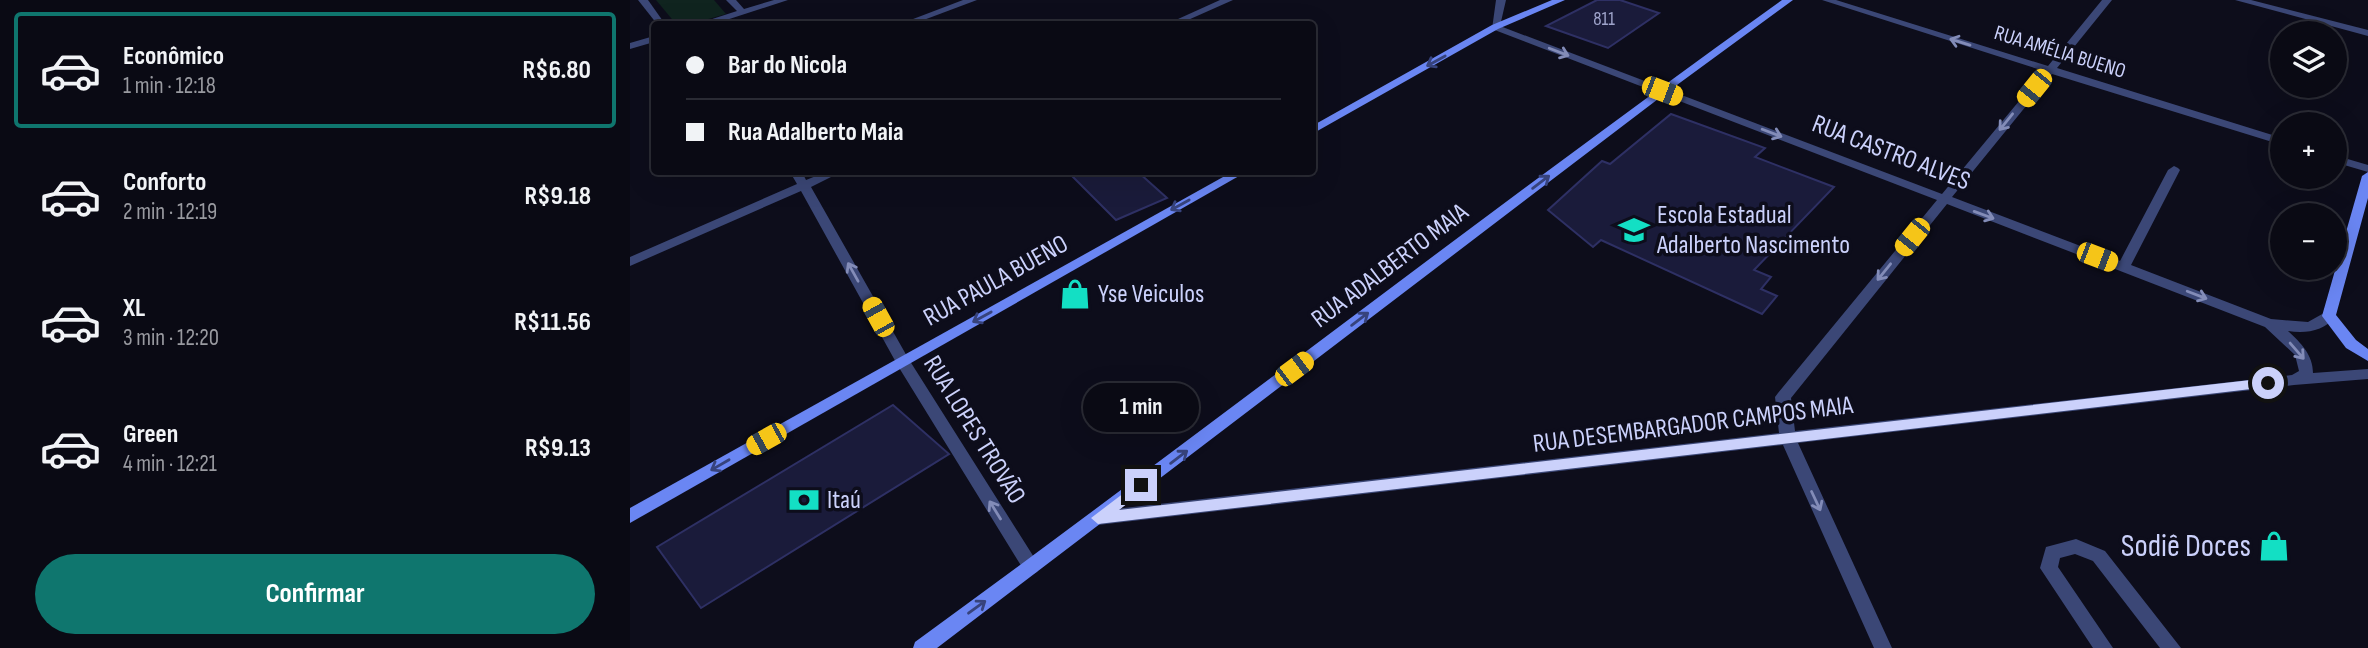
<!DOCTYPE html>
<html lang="pt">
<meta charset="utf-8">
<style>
:root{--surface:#0a0a14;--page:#181822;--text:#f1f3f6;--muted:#999aa0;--line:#2a2b34;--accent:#0f766e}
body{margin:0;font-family:"Sofia Sans Condensed",sans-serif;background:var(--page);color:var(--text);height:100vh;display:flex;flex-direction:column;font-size:26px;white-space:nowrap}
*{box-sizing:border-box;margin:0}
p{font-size:23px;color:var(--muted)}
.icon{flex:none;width:38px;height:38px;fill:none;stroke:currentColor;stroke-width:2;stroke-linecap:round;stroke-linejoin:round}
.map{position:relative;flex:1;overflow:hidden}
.side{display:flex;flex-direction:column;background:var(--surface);width:630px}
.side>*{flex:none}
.guide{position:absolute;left:21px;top:21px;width:665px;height:154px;border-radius:7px;box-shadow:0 7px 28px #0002,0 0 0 2px var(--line);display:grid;align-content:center;height:154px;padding:0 35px;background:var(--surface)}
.tools{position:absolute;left:1640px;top:21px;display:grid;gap:14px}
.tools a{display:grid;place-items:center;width:77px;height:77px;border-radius:50%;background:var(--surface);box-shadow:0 7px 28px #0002,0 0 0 2px var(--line);font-size:35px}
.end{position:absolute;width:32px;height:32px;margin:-16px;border:9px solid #cbd1fb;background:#111;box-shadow:0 0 0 4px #111}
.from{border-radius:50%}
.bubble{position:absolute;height:49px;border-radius:24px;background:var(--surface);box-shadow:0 7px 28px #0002,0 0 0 2px var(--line);font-size:23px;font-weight:700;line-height:49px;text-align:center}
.car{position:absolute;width:21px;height:42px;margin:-21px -10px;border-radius:9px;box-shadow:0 0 5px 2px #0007;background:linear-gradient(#f5c518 24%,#345 0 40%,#f5c518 0 76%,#345 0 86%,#f5c518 0)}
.guide b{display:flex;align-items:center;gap:24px;height:66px;font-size:26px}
.guide b+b{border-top:2px solid var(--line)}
.guide i{width:18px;height:18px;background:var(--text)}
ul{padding:12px 0 0;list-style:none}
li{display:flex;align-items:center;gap:21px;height:116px;margin:0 14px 10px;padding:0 21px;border:4px solid transparent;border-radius:7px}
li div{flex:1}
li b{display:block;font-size:26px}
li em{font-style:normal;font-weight:700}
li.current{border-color:var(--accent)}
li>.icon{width:63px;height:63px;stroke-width:1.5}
.primary-button{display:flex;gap:14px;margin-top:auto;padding:14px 35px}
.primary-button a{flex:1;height:80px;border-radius:42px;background:var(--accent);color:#fff;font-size:28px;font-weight:700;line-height:80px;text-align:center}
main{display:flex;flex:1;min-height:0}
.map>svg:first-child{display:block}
.green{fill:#10241f}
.building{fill:#1a1b3a;stroke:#2e3064;stroke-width:2}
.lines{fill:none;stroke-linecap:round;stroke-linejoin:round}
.service{fill:#3b4776;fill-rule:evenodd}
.minor{fill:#3b4776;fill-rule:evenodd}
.secondary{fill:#6a86f3;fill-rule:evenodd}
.oneway{stroke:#838cb8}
.oneway2{stroke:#37437c}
.route{fill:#cbd1fb}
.labels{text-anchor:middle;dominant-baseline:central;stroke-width:7;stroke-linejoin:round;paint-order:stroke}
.far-number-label{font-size:19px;fill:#9fa4cb}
.far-street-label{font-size:21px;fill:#cbd1fb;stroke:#0d0d1b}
.street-label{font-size:26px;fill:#cbd1fb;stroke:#0d0d1b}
.poi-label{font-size:26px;fill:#cbd1fb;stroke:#0d0d1b;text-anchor:start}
.near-poi-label{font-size:32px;fill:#cbd1fb;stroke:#0d0d1b;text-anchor:end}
</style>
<main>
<section class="side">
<ul>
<li class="current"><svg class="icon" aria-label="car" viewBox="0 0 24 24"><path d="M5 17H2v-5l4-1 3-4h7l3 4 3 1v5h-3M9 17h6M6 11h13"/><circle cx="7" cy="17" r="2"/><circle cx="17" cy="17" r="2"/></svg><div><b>Econômico</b><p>1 min · 12:18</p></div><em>R$6.80</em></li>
<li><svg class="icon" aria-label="car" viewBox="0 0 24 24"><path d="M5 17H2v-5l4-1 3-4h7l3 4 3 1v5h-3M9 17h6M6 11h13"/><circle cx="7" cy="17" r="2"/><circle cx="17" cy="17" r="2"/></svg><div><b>Conforto</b><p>2 min · 12:19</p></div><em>R$9.18</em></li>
<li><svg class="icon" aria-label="car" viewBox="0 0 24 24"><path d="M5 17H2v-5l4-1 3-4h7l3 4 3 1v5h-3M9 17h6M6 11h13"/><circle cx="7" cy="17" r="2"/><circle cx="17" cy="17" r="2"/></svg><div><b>XL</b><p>3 min · 12:20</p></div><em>R$11.56</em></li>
<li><svg class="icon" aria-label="car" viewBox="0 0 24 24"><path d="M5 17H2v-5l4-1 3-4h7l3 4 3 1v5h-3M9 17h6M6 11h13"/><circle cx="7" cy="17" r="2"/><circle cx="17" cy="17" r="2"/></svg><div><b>Green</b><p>4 min · 12:21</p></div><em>R$9.13</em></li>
</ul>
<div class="primary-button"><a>Confirmar</a></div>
</section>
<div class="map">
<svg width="1738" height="648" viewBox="0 0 1738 648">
<rect width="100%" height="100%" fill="#0d0d1b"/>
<path class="green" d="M26,0H84L96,14L61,24H46Z"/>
<g class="building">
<path d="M967,0H990L1029,13L978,48L916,26Z"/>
<path d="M1041,114L1135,148L1125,157L1204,187L1124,270L1141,277L1131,289L1147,296L1132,314L971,240L963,247L918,210L972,161L980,164Z"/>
<path d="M438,172H508L537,198L486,220Z"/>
<path d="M263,405L319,454L71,608L27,547Z"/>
</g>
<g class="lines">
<path class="service" d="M1446,539L1475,551L1551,648H1530L1463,561L1445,554L1430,558L1428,567L1483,648H1463L1410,568L1416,547Z"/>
<g class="minor">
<path d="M8,0H18L35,24H27Z"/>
<path d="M96,0H106L114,9L144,0H158L84,24H72L73,22L107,11Z"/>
<path d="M333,0H347L283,24H270Z"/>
<path d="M590,0H603L549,24H537Z"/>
<path d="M866,0H876L870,26L1312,194L1414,71L1192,0H1206L1418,66L1472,0H1482L1427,68L1652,138V145L1422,74L1322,197L1490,261L1538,170L1544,166L1548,168L1550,170L1501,265L1641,319L1678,322L1694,313H1704L1706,316C1694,331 1676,334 1658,331C1671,343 1683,355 1683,373L1738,369V379L1664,385L1168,443L1262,648H1244L1153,445L468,525L462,523L460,518L462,513L468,511L1149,433L1145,397L1148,393L1307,200L862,29ZM1317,204L1635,327L1665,355L1669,371L1662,375L1165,431L1161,398Z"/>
<path d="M1605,0H1621L1738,30V36Z"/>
<path d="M24,36V42L0,49V43Z"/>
<path d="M1704,155L1738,165V172L1704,162Z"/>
<path d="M160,172H172L176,180L196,172H211L181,187L278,358L407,562L410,567L407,572L401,575L395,572L268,366L171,191L0,266V257L167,184Z"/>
</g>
<g class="secondary">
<path d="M922,0H935L868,29L682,134V126L862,25Z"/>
<path d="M1152,0H1163L1036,93L307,648H283L285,642C576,430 860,209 1152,0Z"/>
<path d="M602,172H616L0,523V508Z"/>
<path d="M1738,172V198L1706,315L1726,340L1738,349V361L1716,348L1692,316L1732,176Z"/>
</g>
</g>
<defs><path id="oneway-shaft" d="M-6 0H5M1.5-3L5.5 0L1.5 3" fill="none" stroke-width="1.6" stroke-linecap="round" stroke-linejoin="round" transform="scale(1.75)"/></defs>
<g class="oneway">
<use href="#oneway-shaft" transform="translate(1330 42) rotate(-163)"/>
<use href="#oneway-shaft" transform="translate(929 52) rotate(21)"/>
<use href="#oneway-shaft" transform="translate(1376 122) rotate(129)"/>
<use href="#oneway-shaft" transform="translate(1142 133) rotate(21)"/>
<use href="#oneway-shaft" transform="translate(1354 215) rotate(20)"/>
<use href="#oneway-shaft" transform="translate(223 272) rotate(-119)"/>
<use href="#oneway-shaft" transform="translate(1254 272) rotate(129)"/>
<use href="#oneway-shaft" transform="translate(1567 295) rotate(21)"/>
<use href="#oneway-shaft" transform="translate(1667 351) rotate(49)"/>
<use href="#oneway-shaft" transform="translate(1186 501) rotate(65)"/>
<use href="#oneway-shaft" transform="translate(365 510) rotate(-122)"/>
</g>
<g class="oneway2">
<use href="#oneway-shaft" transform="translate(806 61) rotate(151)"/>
<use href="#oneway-shaft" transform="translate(911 182) rotate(-37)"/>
<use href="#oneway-shaft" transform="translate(550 205) rotate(151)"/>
<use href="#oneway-shaft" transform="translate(352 317) rotate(151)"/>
<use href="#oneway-shaft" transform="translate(730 319) rotate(-37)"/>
<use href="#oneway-shaft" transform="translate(549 457) rotate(-37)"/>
<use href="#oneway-shaft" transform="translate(90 465) rotate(150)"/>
<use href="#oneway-shaft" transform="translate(347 607) rotate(-36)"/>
</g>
<path class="route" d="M1638,378L1644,383L1638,387L468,524L461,518L511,480L516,481V489L489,510Z"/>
<defs>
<g id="school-bare" transform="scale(2.415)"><path d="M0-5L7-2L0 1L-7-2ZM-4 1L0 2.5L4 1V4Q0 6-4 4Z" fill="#13dfc4" stroke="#0d0d1b" stroke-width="2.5" paint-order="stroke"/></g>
<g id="shop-bare" transform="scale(2.415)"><path d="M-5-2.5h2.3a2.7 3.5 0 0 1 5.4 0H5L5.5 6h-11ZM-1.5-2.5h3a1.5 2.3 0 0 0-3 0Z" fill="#13dfc4" stroke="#0d0d1b" stroke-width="2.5" paint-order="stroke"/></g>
<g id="bank-bare" transform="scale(2.415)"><path d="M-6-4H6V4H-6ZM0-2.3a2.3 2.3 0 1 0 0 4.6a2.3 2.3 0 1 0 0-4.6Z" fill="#13dfc4" stroke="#0d0d1b" stroke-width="2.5" paint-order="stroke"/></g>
</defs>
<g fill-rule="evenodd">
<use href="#school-bare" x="1004" y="230"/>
<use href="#shop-bare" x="445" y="294"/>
<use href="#bank-bare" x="174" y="500"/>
<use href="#shop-bare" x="1644" y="546"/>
</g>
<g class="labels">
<g class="far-number-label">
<text x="974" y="19">811</text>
</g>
<g class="far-street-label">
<text transform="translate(1430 52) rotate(17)">RUA AMÉLIA BUENO</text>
</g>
<g class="street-label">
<text transform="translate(1261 153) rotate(21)">RUA CASTRO ALVES</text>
<text transform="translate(760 266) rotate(-37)">RUA ADALBERTO MAIA</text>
<text transform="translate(366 281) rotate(-29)">RUA PAULA BUENO</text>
<text transform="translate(1063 425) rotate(-7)">RUA DESEMBARGADOR CAMPOS MAIA</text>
<text transform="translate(344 430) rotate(58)">RUA LOPES TROVÃO</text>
</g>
<g class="poi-label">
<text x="1027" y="215">Escola Estadual<tspan x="1027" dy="30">Adalberto Nascimento</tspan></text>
<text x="468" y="294">Yse Veiculos</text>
<text x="197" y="500">Itaú</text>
</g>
<g class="near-poi-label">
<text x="1621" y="546">Sodiê Doces</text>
</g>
</g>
</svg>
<div class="tools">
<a><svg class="icon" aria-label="layers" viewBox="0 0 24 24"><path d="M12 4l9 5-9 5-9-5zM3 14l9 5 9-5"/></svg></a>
<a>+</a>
<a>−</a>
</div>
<i class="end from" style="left:1638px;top:383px"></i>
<i class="end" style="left:511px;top:485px"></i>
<div class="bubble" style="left:453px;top:383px;width:116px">1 min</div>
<i class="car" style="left:1404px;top:88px;rotate:219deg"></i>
<i class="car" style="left:1032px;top:91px;rotate:111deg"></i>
<i class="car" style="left:1282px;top:237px;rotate:219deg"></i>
<i class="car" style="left:1467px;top:257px;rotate:111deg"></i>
<i class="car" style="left:248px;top:317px;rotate:331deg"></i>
<i class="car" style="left:664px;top:369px;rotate:53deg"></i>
<i class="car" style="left:136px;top:439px;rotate:241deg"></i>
<div class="guide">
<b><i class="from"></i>Bar do Nicola</b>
<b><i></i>Rua Adalberto Maia</b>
</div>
</div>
</main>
